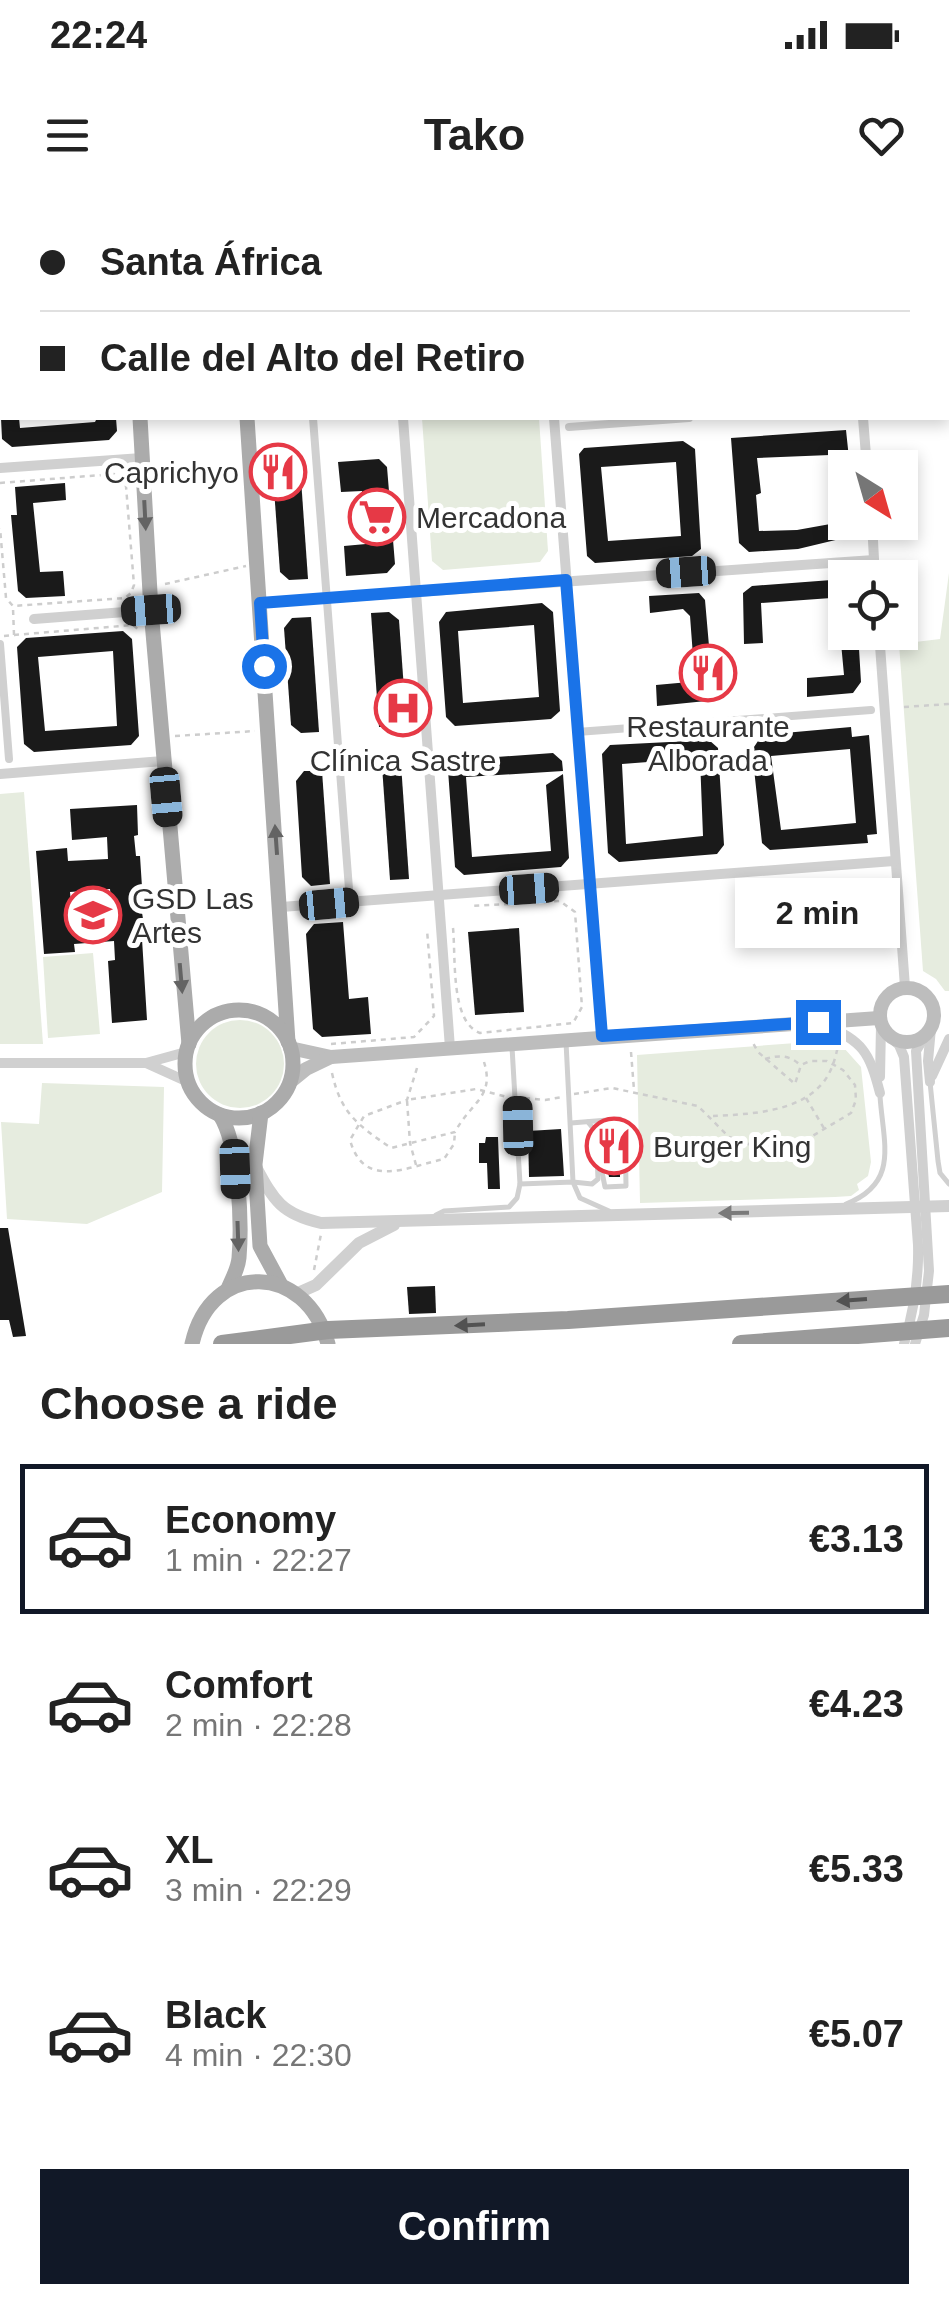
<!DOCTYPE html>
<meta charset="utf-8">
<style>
:root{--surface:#fff;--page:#f2f2f2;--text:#222;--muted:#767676;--line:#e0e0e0;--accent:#111827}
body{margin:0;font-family:Helvetica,sans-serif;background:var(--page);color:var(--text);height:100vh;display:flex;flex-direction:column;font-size:38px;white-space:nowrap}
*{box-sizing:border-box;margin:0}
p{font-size:32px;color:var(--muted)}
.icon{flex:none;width:55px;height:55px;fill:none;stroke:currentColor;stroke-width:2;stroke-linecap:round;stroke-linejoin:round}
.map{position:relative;height:1144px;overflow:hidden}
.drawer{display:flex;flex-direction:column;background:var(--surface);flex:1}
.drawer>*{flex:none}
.guide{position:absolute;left:0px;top:0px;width:950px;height:220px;box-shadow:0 5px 15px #0003;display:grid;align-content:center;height:220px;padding:0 40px;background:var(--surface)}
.needle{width:65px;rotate:143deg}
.fabs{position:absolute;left:828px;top:250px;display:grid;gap:20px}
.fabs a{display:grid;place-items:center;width:90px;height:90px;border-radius:0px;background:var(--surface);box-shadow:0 5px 15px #0003;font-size:50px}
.end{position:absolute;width:45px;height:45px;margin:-22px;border:12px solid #1a73e8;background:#fff;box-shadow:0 0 0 5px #fff}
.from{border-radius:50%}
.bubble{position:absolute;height:70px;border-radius:0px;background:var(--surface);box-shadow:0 5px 15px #0003;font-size:32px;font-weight:600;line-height:70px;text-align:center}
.car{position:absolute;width:30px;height:60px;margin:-30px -15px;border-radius:12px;box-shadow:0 0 8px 2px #0007;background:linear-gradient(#222 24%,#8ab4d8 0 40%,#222 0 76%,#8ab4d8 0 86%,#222 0)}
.guide b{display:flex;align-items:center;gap:35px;height:95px;font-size:38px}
.guide b+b{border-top:2px solid var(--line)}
.guide i{width:25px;height:25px;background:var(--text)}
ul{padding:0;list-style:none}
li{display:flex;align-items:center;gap:30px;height:150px;margin:0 20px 15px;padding:0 20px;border:5px solid transparent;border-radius:0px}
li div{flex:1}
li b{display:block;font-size:38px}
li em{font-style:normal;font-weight:600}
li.on{border-color:var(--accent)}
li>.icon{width:90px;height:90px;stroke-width:1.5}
h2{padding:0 40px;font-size:45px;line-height:120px}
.action{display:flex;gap:20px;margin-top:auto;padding:20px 40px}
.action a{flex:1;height:115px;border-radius:0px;background:var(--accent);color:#fff;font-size:40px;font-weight:600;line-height:115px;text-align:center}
.status{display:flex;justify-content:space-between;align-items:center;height:70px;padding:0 50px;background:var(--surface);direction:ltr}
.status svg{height:28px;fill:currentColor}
header{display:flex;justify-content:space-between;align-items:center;height:130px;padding:0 40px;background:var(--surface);font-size:45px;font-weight:600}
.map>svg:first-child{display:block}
.green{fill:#e6ecdf}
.building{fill:#1a1a1a;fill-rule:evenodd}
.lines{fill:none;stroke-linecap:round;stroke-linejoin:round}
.path{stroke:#cdcdcd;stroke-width:2.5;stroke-dasharray:5 5;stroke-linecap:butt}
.service{stroke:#d0d0d0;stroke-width:5}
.pedestrian{stroke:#d0d0d0;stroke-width:8}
.minor{stroke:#d0d0d0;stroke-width:10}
.tertiary{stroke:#d0d0d0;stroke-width:12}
.secondary{stroke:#bdbdbd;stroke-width:14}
.primary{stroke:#ababab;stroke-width:15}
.motorway{stroke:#9a9a9a;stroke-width:18}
.oneway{fill:#636363}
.oneway2{fill:#7a7a7a}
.oneway3{fill:#525252}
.route{stroke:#1a73e8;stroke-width:12}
.labels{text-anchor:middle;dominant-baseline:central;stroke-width:10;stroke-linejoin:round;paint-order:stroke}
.poi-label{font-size:30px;fill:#333;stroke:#fff;text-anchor:start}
</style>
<div class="status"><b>22:24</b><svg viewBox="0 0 49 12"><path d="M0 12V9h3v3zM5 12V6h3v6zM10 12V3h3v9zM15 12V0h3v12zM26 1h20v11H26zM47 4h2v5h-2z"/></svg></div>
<header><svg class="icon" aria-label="menu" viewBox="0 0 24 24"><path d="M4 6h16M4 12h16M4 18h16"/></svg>Tako<svg class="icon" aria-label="heart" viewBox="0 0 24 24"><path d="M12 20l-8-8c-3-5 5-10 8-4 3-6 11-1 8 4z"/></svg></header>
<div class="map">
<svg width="949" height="1144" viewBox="0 0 949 1144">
<rect width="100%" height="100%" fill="#fff"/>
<g class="green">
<path d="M422,218H539L548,351L540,362L443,370L432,361Z"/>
<path d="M949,373V791H945L936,779L923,771L899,444L940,439Z"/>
<path d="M24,592L43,844H0V594Z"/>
<path d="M93,753L100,834L48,838L43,757Z"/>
<circle cx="240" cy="864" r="44"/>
<path d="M823,841L844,848L861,867L871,962L868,976L857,984L859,990L851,996L835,997L640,1003L637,855Z"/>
<path d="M42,883L164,887L162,992L87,1024L7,1019L1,922L39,924Z"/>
</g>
<g class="building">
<path d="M1,218H19L20,228L95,222L97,218H116L117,231L109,240L12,247L2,239Z"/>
<path d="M846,230L850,268H845V322H855L856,330L848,337L798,349L749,352L739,343L731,238ZM830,255L836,323L797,330L759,331L756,295L761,293L757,258Z"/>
<path d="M683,241L695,249L701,349L692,356L595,363L587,356L579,254L584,248ZM676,262L681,336L608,341L601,267Z"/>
<path d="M379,259L387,267L395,364L387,373L346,376L344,346L366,344L362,291L341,292L338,262Z"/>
<path d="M300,265L308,379L289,380L280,372L273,275L281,266Z"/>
<path d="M65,283L66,300L33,303L40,372L63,371L65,396L26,398L18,391L11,315H17L15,287Z"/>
<path d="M845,379V397L761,403L763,443L744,444L743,393L752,386Z"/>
<path d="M699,393L705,400L713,492L706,501L657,506L656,485L689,482L688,457L693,456L690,416L683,409L650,413L649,396Z"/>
<path d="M542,403L553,412L560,511L551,519L455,526L446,517L439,422L446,412ZM534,425L539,497L463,503L458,431Z"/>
<path d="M389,412L399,420L406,517L398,526L379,527L371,413Z"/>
<path d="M311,417L319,532L301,533L291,525L284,428L292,418Z"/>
<path d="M123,431L132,439L139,536L131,545L34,552L24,544L17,447L26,438ZM113,451L117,526L45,531L38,457Z"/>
<path d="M840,432H858L861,482L853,493L807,497V478L844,475Z"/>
<path d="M851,527L852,537L869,535L877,634L867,635L868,643L770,650L762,643L752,550L762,535ZM850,549L856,623L781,630L771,556Z"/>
<path d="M709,540L718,548L721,596L724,645L717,654L619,662L608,653L602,554L610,545ZM700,558L703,636L626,644L622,564Z"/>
<path d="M553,553L562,561L563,571L466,577L472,657L551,651L546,585L563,574L569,658L561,667L464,675L455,667L448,570L456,560Z"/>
<path d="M401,564L409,679L390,680L382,566Z"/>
<path d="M304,571H322L330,684L311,686L302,677L296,581Z"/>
<path d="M137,605L138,635L134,636L136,656H140L142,687H138L146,738L142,739L147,820L112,823L108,761L115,760L114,741L74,744L75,752L44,754L36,651L67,648L68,661L108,659L107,637L72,640L70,609ZM110,689L112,710L72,713L70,692Z"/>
<path d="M343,722L349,799L368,797L371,834L322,837L313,829L306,734L314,724Z"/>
<path d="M519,728L524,812L475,815L468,732Z"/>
<path d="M610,928H619L620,977H609L606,961L605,934H610Z"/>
<path d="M561,929L564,976L529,977L528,931Z"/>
<path d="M486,937H498L500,989H488L487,963H479V943H485Z"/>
<path d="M0,1028H8L26,1136L13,1137L9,1120H0Z"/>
<path d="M435,1086L436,1113L409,1114L407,1087Z"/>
</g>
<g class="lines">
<g class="path">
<path d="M142,0V2"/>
<path d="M0,283L114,274L126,286L134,385L131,393L125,398L13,406L6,398L0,328"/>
<path d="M165,384L246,366"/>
<path d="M14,435L133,425L140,431"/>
<path d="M4,436L14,435L13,408"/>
<path d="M904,507L949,504"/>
<path d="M175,536L255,531"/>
<path d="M453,728C456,757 450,822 480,833L573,823L582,807L575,712L560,701L472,706"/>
<path d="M331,844L414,837L434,816L427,730"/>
<path d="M631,852L634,890"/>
<path d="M765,859C779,855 789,855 799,864"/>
<path d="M417,868L407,900L364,916L350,940C364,990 407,967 444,959L454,944L455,932"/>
<path d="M332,873C341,914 358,925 391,948L455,932C471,902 495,897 484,862"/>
<path d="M574,894L612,888L698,906L729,937L762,949L794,947L851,913L856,900L855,885L843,870L827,861H810L801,865L795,884L758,852L753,843"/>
<path d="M525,898L545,900L562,897"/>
<path d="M806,898L825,930"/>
<path d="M713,916C749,914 801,913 825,880C833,869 836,855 839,842"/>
<path d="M416,965L410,943L407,900L476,889L507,897"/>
<path d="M314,1070L321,1034"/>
</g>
<g class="service">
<path d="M566,842L573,982L592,984L598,979L596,932L588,922"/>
<path d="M512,847L520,984"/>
<path d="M930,882L938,961L940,973L949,984"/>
<path d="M571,923L620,919L625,924L626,986L605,987L599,957"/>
<path d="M846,1004C900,983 883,943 880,896"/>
<path d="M436,1015L444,1011L509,1007L517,998L520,984L573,982L580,998L609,1011"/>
</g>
<g class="pedestrian">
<path d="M388,0V2"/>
<path d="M313,218L350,702"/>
<path d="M569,227L689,218"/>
<path d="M0,444L9,559"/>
<path d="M577,532L871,510"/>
</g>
<g class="minor">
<path d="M538,0V2"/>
<path d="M848,0V2"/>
<path d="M948,45H949"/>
<path d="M0,114H2"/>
<path d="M403,218L450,848"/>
<path d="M554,218L602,837"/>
<path d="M863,218L867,268"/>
<path d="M0,268L142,258"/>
<path d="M872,322L875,378"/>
<path d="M260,403L874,360"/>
<path d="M34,419L151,410"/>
<path d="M879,432L905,787"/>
<path d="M0,574L163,561"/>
<path d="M281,707L894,661"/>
<path d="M824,824C863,842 869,851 880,893"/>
<path d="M887,834L899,845L904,857L918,1045C919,1080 914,1110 904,1144"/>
<path d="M186,852L146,863L188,882"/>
<path d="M0,863H146"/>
<path d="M932,876L949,839"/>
<path d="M880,877L881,825"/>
<path d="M930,882L928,861L931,828"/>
<path d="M915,1144L924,1115L929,1071L916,851L927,833"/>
</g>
<g class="tertiary">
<path d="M121,0V2"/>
<path d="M233,0V2"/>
<path d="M256,967C274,1001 282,1014 321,1023L949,1006"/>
<path d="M298,1093L316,1085L359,1043L394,1025"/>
</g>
<g class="secondary">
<circle cx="907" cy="815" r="27"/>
<path d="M290,848L331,857L879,818"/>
<path d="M290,882L306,869L331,857"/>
</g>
<g class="primary">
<path d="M164,0V2"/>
<path d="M190,0V2"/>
<path d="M140,218L151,410L189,844"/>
<path d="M247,218L288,842"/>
<circle cx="239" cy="864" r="54"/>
<path d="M261,913L255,964L260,1046L281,1085"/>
<path d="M220,915C239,945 242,1022 239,1058C238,1069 232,1079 228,1089"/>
<path d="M192,1144C211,1059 307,1063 328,1144"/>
</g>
<g class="motorway">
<path d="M222,1144L328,1130L568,1120L949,1094"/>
<path d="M741,1144L949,1128"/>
</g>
</g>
<defs><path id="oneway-solid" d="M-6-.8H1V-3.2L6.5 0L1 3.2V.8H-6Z" transform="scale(2.5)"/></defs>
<g class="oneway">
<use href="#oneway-solid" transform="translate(145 315) rotate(87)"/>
<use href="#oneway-solid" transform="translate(276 640) rotate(-94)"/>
<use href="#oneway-solid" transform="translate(181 778) rotate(85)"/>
<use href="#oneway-solid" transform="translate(238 1036) rotate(88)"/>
</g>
<use class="oneway2" href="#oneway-solid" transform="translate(734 1013) rotate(179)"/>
<g class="oneway3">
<use href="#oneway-solid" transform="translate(852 1100) rotate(176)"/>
<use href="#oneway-solid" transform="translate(470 1125) rotate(177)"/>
</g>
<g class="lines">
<path class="route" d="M264,466L260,403L566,380L602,836L818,822"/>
</g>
<defs>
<g id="restaurant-ring" transform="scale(2.875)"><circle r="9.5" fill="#fff" stroke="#e63946" stroke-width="1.5"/><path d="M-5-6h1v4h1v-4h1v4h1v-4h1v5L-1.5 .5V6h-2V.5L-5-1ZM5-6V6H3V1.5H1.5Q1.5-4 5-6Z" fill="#e63946"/></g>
<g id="supermarket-ring" transform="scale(2.875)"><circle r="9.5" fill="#fff" stroke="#e63946" stroke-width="1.5"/><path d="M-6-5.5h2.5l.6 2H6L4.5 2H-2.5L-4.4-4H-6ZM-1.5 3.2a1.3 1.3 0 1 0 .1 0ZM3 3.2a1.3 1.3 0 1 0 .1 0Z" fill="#e63946"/></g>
<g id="hospital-ring" transform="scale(2.875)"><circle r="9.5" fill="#fff" stroke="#e63946" stroke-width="1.5"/><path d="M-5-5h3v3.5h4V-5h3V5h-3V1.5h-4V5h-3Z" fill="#e63946"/></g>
<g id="school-ring" transform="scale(2.875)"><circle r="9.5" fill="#fff" stroke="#e63946" stroke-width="1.5"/><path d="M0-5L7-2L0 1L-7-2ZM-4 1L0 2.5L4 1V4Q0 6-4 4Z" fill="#e63946"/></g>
</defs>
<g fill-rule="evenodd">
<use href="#restaurant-ring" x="278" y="272"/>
<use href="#supermarket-ring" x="377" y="317"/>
<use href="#restaurant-ring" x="708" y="473"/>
<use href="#hospital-ring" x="403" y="508"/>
<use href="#school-ring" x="93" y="715"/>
<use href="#restaurant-ring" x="614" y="946"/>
</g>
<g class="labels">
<g class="poi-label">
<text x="239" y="272" text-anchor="end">Caprichyo</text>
<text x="416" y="317">Mercadona</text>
<text x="708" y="526" text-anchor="middle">Restaurante<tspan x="708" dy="34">Alborada</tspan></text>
<text x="403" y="560" text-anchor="middle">Clínica Sastre</text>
<text x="132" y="698">GSD Las<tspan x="132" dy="34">Artes</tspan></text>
<text x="653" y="946">Burger King</text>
</g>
</g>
</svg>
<div class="fabs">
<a><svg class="needle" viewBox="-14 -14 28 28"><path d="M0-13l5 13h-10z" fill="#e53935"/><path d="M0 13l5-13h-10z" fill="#767676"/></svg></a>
<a><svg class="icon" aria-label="locate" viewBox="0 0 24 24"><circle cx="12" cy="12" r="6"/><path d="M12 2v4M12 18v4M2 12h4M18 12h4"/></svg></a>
</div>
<i class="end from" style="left:264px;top:466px"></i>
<i class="end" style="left:818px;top:822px"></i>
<div class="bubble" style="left:735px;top:678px;width:165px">2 min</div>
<i class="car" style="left:686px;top:372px;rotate:266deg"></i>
<i class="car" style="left:151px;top:410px;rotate:266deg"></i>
<i class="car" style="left:166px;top:597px;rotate:175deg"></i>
<i class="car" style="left:529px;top:689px;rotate:86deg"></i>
<i class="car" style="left:329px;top:704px;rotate:85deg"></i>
<i class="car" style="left:518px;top:926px;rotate:359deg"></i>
<i class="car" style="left:235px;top:969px;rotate:178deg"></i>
<div class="guide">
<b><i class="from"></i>Santa África</b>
<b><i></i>Calle del Alto del Retiro</b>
</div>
</div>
<section class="drawer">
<h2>Choose a ride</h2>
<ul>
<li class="on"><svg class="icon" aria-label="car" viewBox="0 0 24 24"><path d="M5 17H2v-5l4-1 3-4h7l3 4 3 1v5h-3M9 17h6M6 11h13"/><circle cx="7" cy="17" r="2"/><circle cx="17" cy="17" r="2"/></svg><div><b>Economy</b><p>1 min · 22:27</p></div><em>€3.13</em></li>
<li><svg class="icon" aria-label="car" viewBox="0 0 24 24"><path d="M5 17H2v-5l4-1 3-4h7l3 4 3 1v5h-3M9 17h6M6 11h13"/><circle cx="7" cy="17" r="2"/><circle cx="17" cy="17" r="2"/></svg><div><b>Comfort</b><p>2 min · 22:28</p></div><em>€4.23</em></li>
<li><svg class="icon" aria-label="car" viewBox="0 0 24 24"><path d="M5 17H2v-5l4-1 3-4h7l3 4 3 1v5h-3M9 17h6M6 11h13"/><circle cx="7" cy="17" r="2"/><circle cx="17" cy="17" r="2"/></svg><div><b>XL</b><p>3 min · 22:29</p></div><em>€5.33</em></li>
<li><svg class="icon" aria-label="car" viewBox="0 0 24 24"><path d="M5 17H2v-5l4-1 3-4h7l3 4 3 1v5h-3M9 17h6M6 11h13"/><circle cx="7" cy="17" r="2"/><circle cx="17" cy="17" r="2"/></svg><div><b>Black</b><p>4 min · 22:30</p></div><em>€5.07</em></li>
</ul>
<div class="action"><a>Confirm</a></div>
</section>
